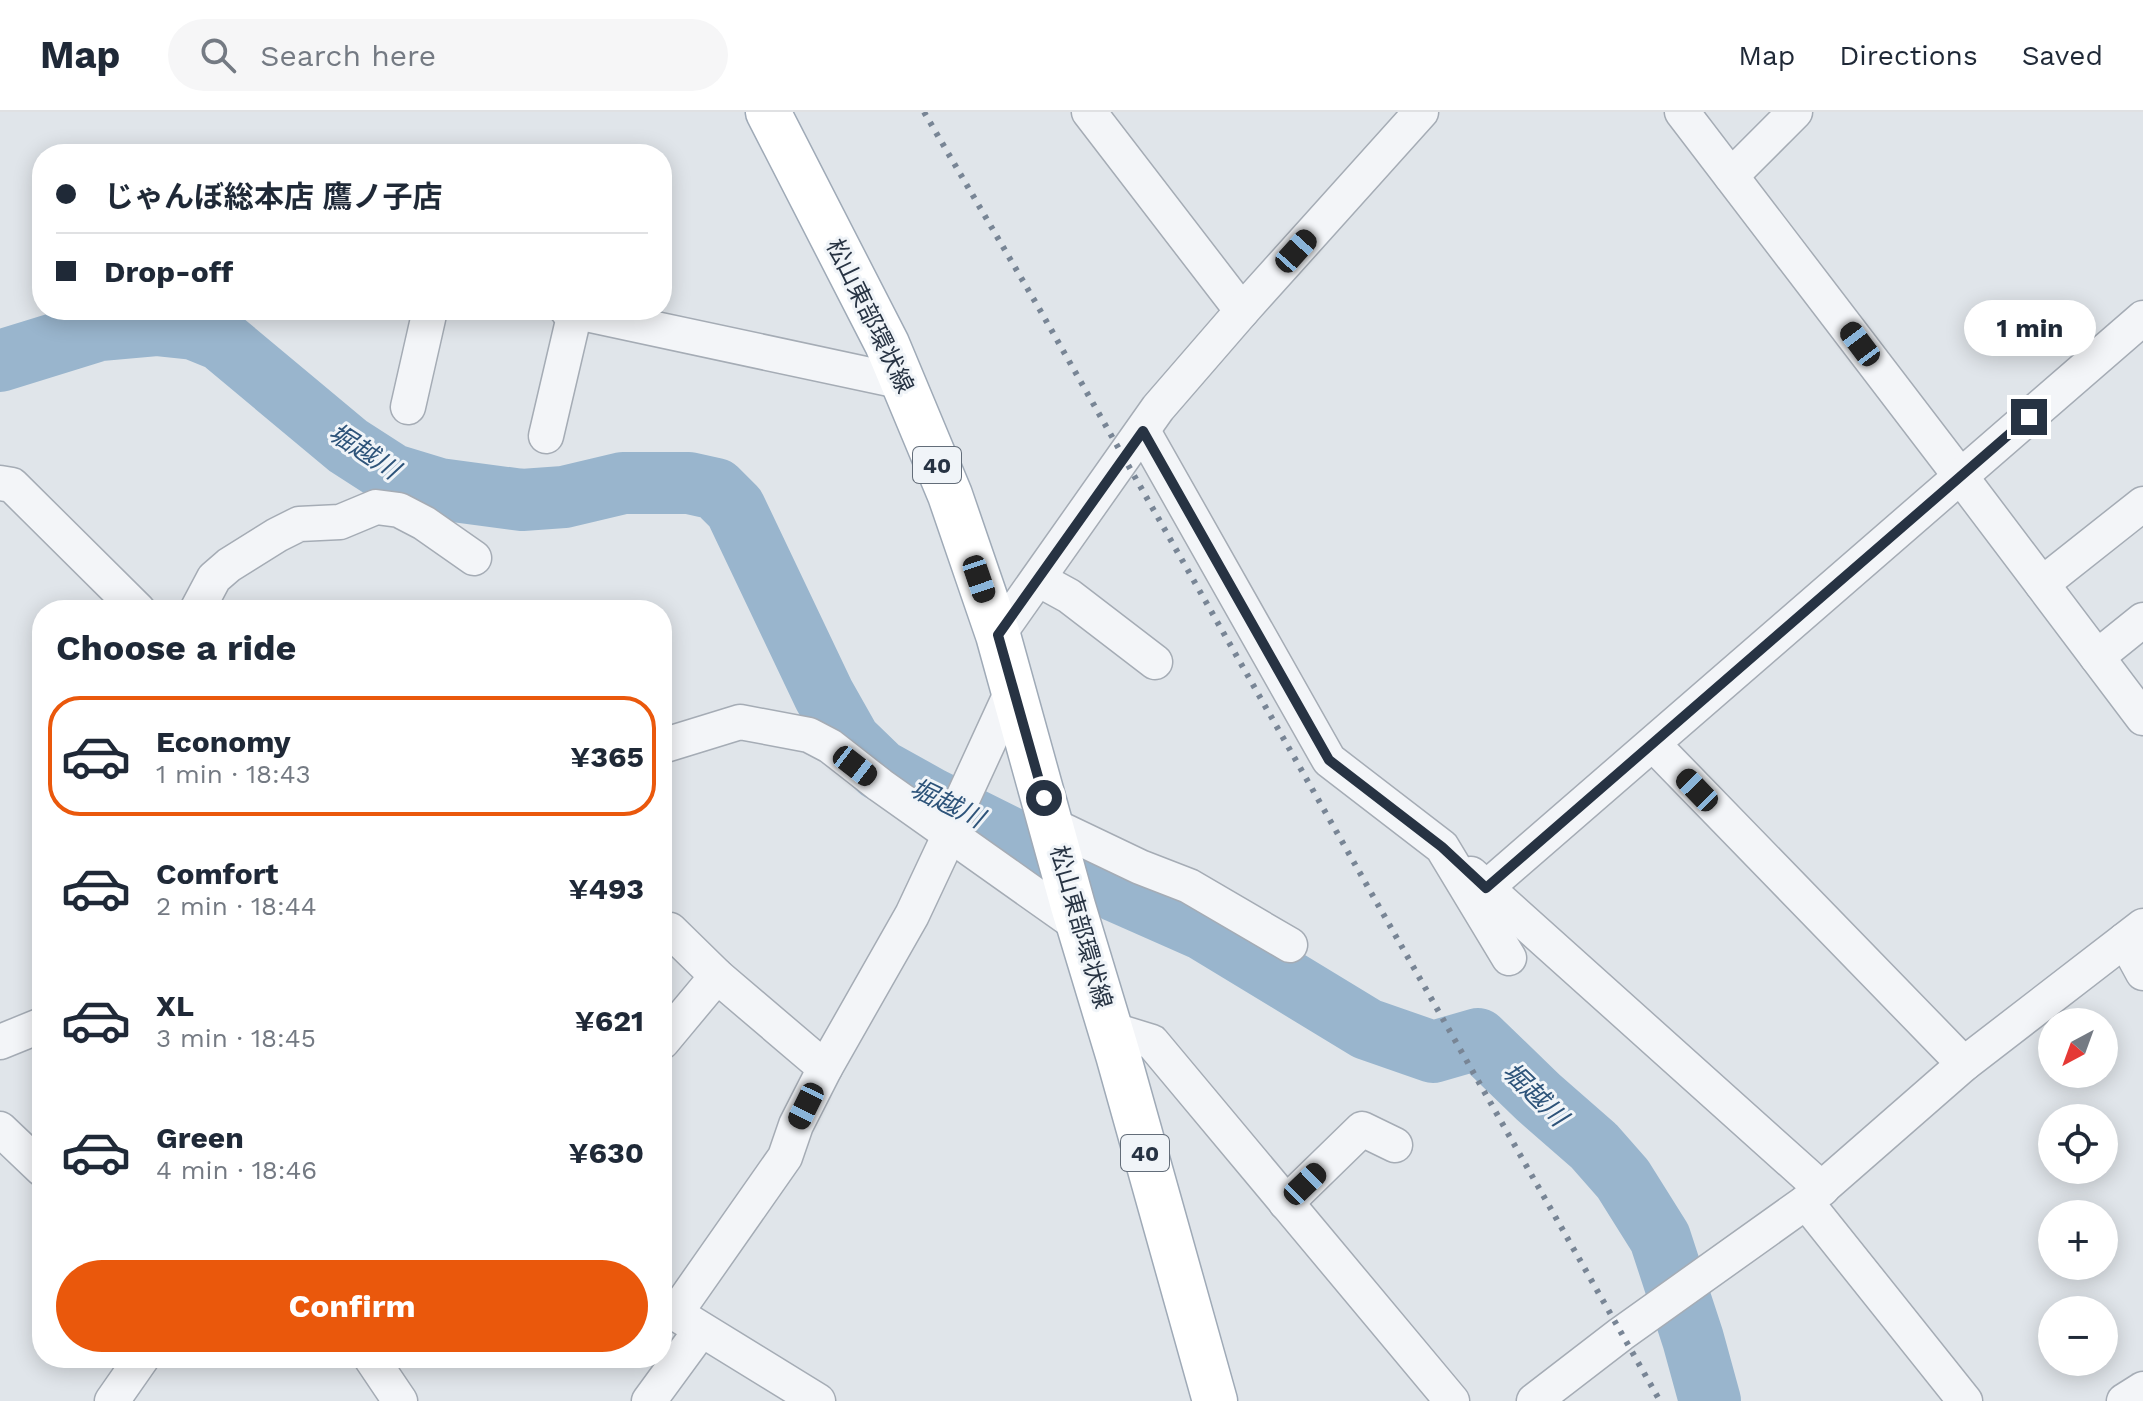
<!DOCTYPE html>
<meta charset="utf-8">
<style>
:root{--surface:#fff;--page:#f6f6f7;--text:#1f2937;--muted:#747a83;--line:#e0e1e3;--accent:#ea580c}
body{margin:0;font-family:"Work Sans","Noto Sans JP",sans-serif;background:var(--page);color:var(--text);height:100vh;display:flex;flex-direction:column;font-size:30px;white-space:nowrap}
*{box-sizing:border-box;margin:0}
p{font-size:26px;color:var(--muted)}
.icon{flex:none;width:44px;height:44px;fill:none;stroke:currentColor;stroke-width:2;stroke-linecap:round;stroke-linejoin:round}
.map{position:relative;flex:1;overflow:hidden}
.sheet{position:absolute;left:32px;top:488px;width:640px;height:768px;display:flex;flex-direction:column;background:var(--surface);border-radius:32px;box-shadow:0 4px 20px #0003}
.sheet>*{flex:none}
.top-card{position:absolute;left:32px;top:32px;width:640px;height:176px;border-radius:32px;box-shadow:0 4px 20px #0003;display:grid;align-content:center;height:176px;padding:0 24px;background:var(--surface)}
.needle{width:52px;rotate:221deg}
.fabs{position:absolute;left:2038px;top:896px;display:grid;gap:16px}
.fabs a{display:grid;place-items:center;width:80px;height:80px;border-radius:50%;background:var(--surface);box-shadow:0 4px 20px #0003;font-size:40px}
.end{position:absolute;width:36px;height:36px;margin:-18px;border:10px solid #273343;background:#fff;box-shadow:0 0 0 4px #fff}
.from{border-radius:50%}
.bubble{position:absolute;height:56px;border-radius:28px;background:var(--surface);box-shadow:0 4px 20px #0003;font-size:26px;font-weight:700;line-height:56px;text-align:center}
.car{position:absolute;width:24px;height:48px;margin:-24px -12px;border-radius:10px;box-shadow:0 0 6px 2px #0007;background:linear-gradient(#222 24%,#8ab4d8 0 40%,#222 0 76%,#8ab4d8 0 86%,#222 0)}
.top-card b{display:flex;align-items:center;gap:28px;height:76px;font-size:30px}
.top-card b+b{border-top:2px solid var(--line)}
.top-card i{width:20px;height:20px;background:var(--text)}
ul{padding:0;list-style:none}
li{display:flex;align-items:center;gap:24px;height:120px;margin:0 16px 12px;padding:0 8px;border:4px solid transparent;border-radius:32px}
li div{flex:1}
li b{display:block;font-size:30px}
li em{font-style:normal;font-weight:700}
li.selected{border-color:var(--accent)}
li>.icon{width:72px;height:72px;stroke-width:1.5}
h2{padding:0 24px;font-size:36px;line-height:96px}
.action{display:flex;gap:16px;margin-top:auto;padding:16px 24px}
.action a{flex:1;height:92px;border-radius:48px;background:var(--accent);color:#fff;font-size:32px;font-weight:700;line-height:92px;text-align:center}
header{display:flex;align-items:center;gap:48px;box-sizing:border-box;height:112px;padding:0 40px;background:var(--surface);border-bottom:2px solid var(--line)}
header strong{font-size:38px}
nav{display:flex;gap:44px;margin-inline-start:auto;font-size:28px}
.search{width:560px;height:72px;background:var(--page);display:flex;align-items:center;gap:20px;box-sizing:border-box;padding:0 28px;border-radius:44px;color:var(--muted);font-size:30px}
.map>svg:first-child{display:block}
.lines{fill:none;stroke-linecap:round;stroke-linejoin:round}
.river{stroke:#99b5cd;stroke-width:62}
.street-casing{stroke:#a5acb5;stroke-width:37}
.primary-casing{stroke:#9faab7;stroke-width:47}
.street{stroke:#f3f5f8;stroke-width:34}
.primary{stroke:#fff;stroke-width:44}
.rail{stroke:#788595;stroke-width:6;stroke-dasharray:4 8;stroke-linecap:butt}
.route{stroke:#273343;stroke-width:10}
.labels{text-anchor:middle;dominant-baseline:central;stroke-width:6;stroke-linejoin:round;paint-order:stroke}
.shield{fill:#f0f4f8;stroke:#636d79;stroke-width:2}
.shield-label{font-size:22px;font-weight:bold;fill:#273343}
.street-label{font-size:24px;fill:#273343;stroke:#f0f4f8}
.water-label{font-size:26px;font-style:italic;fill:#2e547a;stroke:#f0f4f8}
</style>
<header>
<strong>Map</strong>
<div class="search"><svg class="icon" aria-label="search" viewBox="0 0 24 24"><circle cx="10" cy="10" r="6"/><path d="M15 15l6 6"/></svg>Search here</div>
<nav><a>Map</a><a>Directions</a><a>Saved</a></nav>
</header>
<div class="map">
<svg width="2143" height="1289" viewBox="0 0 2143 1289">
<rect width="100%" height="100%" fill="#e0e5ea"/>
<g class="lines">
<path class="river" d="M0,249L100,218L156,213L194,217L221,228L348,334L393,363L439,377L522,388L564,385L623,371H689L716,377L735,396L824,583L850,629L880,658L932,687L1118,780L1204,818L1367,917L1433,940L1478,927L1538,985L1594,1034L1623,1067L1660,1126L1693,1227L1710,1289"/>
<g class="street-casing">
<g id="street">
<path d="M1089,0L1242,199"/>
<path d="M1682,0L1961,365L2143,606"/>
<path d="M1731,64L1795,0"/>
<path d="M567,198L903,270"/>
<path d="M408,295L430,198"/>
<path d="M1143,319L1329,648L1442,735L1509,846"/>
<path d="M546,324L575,200"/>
<path d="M0,371L12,373L138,498"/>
<path d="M1038,467L1069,484L1155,550"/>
<path d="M2042,472L2143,392"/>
<path d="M197,498L214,466L229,453L277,423L299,412L340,410L376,395L399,398L424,411L474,446"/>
<path d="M998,523L1158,296L1242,199L1421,0"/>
<path d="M2097,545L2143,508"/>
<path d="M1653,632L1964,952"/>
<path d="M662,634L740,610L809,623L830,634L880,673L1079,814"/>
<path d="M1052,713L1140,755L1189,774L1290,833"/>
<path d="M1471,762L1822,1077"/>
<path d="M1486,776L2143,206"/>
<path d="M670,818L717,864L825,956"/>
<path d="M2125,828L2143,861"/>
<path d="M1110,917L1152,930L1452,1289"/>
<path d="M0,930L42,913"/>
<path d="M662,930L717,864"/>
<path d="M0,1017L42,1057"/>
<path d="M1806,1090L1965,1289"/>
<path d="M1286,1091L1362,1017L1395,1033"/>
<path d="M662,1193L818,1289"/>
<path d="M675,1202L785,1045L796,1013L825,956L912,803L950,722L962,688L1013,577"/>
<path d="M371,1246L400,1289"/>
<path d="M112,1289L142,1246"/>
<path d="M649,1289L701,1218"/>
<path d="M1534,1289L1621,1222L1806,1090L1964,952L2143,814"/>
<path d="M2124,1289L2143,1277"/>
</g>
</g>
<g class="primary-casing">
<path id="primary" d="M768,0L887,232L950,383L998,523L1073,794L1118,943L1215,1289"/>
</g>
<use href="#street" class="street"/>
<use href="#primary" class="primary"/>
<path class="rail" d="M924,0L1040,198L1660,1289"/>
</g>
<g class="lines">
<path class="route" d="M1044,686L998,523L1143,319L1329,648L1442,735L1486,776L2029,305"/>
</g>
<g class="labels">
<g class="shield">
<rect x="913" y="335" width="48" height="36" rx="6"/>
<rect x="1121" y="1023" width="48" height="36" rx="6"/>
</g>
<g class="shield-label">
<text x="937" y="353">40</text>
<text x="1145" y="1041">40</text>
</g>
<g class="street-label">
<text transform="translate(870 204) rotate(64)">松山東部環状線</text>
<text transform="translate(1081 815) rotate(74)">松山東部環状線</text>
</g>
<g class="water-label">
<text transform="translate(364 339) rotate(33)">堀越川</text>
<text transform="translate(947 691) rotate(26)">堀越川</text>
<text transform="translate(1535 982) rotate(44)">堀越川</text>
</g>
</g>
</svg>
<div class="fabs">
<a><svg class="needle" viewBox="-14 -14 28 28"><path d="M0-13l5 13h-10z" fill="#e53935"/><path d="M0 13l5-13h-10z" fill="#747a83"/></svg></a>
<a><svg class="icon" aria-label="locate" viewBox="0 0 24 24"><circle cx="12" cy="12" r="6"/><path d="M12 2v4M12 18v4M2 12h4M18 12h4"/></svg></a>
<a>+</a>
<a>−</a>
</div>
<i class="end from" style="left:1044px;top:686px"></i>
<i class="end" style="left:2029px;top:305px"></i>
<div class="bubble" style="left:1964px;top:188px;width:132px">1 min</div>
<i class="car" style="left:1296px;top:139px;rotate:42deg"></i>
<i class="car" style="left:1860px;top:232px;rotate:323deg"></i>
<i class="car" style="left:979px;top:467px;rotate:161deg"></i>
<i class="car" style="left:855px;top:654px;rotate:128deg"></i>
<i class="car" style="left:1697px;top:678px;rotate:316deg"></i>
<i class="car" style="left:806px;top:994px;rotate:206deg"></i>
<i class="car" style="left:1305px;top:1072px;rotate:46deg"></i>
<div class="top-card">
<b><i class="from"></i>じゃんぼ総本店 鷹ノ子店</b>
<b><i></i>Drop-off</b>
</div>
<section class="sheet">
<h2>Choose a ride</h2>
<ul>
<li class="selected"><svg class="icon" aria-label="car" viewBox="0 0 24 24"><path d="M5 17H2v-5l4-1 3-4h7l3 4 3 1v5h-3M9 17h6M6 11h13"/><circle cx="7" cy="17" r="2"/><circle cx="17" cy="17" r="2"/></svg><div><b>Economy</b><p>1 min · 18:43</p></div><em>¥365</em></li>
<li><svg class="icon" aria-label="car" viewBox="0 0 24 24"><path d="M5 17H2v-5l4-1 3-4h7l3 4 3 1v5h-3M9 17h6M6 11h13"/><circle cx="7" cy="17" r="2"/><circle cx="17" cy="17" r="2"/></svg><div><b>Comfort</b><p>2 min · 18:44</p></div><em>¥493</em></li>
<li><svg class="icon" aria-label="car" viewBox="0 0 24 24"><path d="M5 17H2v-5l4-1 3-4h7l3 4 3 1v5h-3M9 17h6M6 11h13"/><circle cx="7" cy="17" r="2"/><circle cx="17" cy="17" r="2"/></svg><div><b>XL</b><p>3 min · 18:45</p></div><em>¥621</em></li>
<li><svg class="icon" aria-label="car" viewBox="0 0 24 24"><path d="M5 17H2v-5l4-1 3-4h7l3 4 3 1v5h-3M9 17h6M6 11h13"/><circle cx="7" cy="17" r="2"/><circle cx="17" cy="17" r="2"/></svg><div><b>Green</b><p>4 min · 18:46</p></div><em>¥630</em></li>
</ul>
<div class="action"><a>Confirm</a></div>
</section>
</div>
